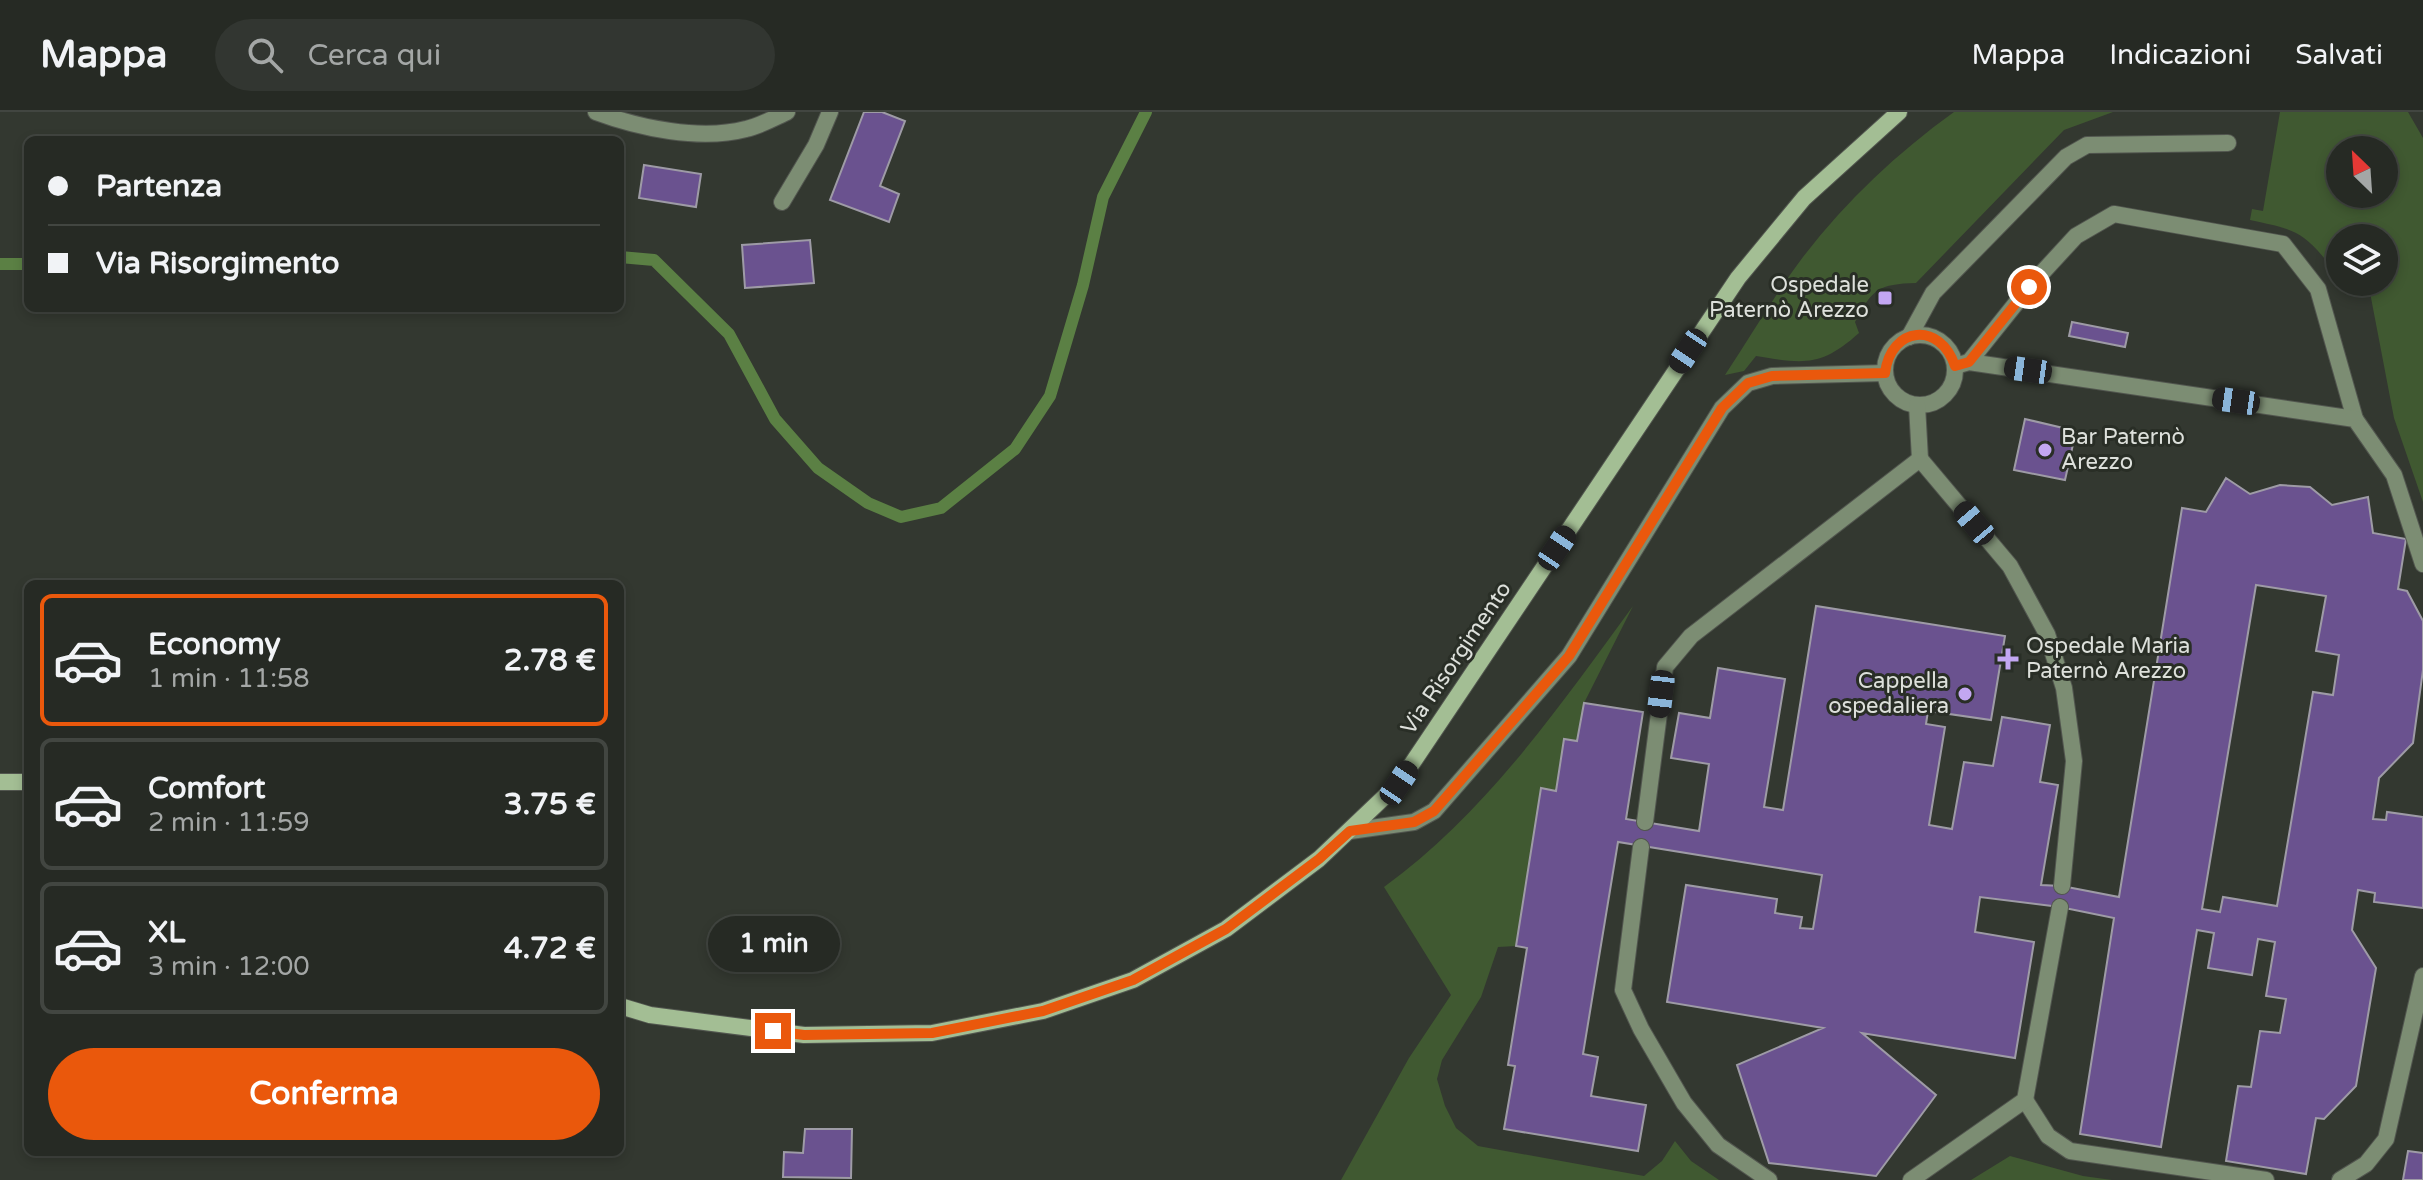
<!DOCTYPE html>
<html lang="it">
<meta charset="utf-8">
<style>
:root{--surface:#262a24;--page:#323631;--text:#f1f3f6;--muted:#a4a7a6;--line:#424641;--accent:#ea580c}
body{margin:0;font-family:"Varela Round",sans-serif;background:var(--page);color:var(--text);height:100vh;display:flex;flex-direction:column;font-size:30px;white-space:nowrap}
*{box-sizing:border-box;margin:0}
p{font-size:26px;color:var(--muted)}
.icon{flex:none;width:44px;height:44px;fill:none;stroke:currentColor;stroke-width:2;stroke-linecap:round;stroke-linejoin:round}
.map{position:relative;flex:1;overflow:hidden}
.side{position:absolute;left:24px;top:468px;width:600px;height:576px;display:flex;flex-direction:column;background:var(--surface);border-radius:12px;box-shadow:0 4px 12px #0003,0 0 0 2px var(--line)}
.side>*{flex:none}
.top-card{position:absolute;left:24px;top:24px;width:600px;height:176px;border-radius:12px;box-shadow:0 4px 12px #0003,0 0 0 2px var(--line);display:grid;align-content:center;height:176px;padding:0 24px;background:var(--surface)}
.needle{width:52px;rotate:335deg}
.buttons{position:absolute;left:2326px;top:24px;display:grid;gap:16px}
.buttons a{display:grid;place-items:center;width:72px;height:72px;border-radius:50%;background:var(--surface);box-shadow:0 4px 12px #0003,0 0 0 2px var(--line);font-size:40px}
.end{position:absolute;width:36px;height:36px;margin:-18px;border:10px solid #ea580c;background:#fff;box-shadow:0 0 0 4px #fff}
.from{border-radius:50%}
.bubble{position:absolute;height:56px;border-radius:28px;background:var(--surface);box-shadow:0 4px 12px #0003,0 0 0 2px var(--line);font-size:26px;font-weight:800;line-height:56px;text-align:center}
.car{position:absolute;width:24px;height:48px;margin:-24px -12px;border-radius:10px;box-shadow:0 0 6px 2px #0007;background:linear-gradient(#222 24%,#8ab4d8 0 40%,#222 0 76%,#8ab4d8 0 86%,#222 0)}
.top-card b{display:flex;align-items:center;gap:28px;height:76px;font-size:30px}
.top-card b+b{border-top:2px solid var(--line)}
.top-card i{width:20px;height:20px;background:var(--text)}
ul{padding:14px 0 0;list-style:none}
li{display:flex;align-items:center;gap:24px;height:132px;margin:0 16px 12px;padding:0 8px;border:4px solid var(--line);border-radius:12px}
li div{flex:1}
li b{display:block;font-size:30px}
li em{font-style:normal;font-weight:800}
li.active{border-color:var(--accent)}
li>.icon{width:72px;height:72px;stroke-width:1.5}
.cta{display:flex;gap:16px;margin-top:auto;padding:16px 24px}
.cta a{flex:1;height:92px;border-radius:48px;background:var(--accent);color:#fff;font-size:32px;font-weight:800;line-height:92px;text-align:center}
header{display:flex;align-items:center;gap:48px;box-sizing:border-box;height:112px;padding:0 40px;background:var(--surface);border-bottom:2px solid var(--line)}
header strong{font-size:38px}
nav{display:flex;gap:44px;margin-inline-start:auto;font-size:28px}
.search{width:560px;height:72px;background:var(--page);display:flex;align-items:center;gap:20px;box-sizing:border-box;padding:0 28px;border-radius:44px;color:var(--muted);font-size:30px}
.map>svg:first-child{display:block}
.green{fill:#405931;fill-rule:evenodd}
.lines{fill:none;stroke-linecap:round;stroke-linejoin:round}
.stream{stroke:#5b8044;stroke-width:12}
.building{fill:#6a528f;stroke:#9e9ba6;stroke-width:2;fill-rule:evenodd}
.lane-casing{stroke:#52564f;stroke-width:18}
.secondary-casing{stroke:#52564f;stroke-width:18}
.lane{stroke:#7c8d73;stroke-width:16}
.secondary{stroke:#a3be94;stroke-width:16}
.route{stroke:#ea580c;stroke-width:10}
.poi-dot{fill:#c3a7f2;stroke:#292e26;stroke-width:3}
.labels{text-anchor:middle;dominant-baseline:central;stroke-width:6;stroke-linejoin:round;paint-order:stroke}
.poi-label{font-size:22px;fill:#dde0db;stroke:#292e26;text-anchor:end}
.street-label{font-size:22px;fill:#dde0db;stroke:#292e26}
</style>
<header>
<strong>Mappa</strong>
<div class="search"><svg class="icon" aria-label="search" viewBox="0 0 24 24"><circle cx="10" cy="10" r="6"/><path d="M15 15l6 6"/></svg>Cerca qui</div>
<nav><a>Mappa</a><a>Indicazioni</a><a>Salvati</a></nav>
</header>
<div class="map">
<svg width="2423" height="1068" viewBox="0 0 2423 1068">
<rect width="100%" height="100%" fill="#333830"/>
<g class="green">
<path d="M1954,0H2113L2064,18L1916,171C1879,172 1872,177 1855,210L1859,221C1821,255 1804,252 1756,244L1744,259L1725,263C1751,224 1775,182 1803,145C1846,89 1897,41 1954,0Z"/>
<path d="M2280,0H2408L2423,26V390L2394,306L2368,170H2384V126H2340V136L2329,152C2302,118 2292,117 2250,108L2252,97L2263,99ZM2340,38H2384V82H2340Z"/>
<path d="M1633,494L1584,591L1577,629L1564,628L1556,679L1541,677L1516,834L1498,835L1481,885L1442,948L1437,967L1445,994L1456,1016L1478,1034L1644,1064L1662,1049L1675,1029L1691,1049L1719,1068H1341L1409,946L1451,883L1384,775C1486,701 1559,595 1633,494Z"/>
<path d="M2010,1044L2083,1064L2112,1068H1971Z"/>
</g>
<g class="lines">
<g class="stream">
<path d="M620,145L654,148L729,222L775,307L818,356L868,391L901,405L941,396L1015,337L1050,284L1083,173L1103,85L1146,0"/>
<path d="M0,152H28"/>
</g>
</g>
<g class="building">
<path d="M864,0H882L905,9L880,74L899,82L889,110L830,88Z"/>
<path d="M644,53L701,62L696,95L639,86Z"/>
<path d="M810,128L814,171L745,176L742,133Z"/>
<path d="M2072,210L2128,221L2125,235L2069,224Z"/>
<path d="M2025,307L2076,319L2065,368L2014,358Z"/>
<path d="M2226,366L2250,382L2280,373L2310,375L2332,393L2368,385L2373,421L2406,427L2398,477L2407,479L2423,509V558L2413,631L2379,666L2373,707L2386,708L2387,700L2423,705V796L2374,790L2375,781L2358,778L2352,818L2376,856L2356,974L2324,1007L2316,1006L2306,1062L2226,1049L2238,974L2251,975L2260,919L2280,921L2286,887L2266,884L2275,830L2258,827L2252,863L2208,856L2214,821L2197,818L2161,1035L2080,1022L2114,806L2060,795L1980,785L1975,820L2034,830L2015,946L1862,921L1936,983L1876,1064L1769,1051L1737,953L1823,916L1667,890L1686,773L1777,787L1775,801L1802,805L1800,816L1813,817L1822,763L1618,730L1583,942L1598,945L1591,984L1646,993L1638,1039L1504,1017L1515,954L1508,953L1527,836L1516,834L1541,676L1556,679L1564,627L1577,629L1584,591L1643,600L1626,707L1699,719L1709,652L1671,646L1679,601L1710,606L1718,556L1785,567L1764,695L1783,698L1816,494L2005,524L1991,608L1928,599L1926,612L1945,615L1929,713L1952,717L1964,650L1993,654L2002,605L2050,613L2040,670L2058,673L2041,773L2062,774L2119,785L2182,396L2206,400ZM2256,473L2326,484L2316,539L2339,543L2333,583L2313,580L2277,794L2223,785L2220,800L2202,797Z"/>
<path d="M805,1017H852L851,1066L783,1065L784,1040L803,1041Z"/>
<path d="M2408,1039L2423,1041V1068H2403Z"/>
</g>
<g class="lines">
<g class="lane-casing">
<g id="lane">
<path d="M596,0C639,16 700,29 746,17C760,14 774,6 787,0"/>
<path d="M782,90L816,33L830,0"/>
<circle cx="1920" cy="258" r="35"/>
<path d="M1909,225L1933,181L2066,45L2087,33L2228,31"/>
<path d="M1969,250L2029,175L2076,124L2114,102L2283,132L2318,177L2355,307"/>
<path d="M1955,254L1969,250L2355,307L2394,363L2423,452"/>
<path d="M1917,293L1920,347"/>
<path d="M1645,710L1665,555L1691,524L1920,347L2010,454L2047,522L2064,576L2074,649L2062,774"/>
<path d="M1350,719L1414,710L1434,699L1569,544L1722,296L1748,271L1772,264L1885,261"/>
<path d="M1641,735L1623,878L1641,917L1684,991L1718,1033L1769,1068"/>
<path d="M2025,988L2048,1024L2070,1039L2266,1068"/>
<path d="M1911,1068L2025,988L2060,795"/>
<path d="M2340,1068L2366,1052L2386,1027L2423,864"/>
</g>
</g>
<g class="secondary-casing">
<g id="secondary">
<path d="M0,670H28"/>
<path d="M620,894L650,903L804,923L932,921L1043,899L1133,868L1226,817L1319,747L1399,671L1738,166L1804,86L1899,0"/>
</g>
</g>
<use href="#lane" class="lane"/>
<use href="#secondary" class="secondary"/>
</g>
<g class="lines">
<path class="route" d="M773,919L804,923L932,921L1043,899L1133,868L1226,817L1319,747L1350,719L1414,710L1434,699L1569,544L1722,296L1748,271L1772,264L1885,261C1891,214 1940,209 1955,254L1969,250L2029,175"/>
</g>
<g class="poi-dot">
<rect x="1877" y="178" width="16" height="16" rx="4"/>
<circle cx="2045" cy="338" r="8"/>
<path d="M2004 535h8v8h8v8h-8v8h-8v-8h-8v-8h8z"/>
<circle cx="1965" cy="582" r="8"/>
</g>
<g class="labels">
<g class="poi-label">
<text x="1869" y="173">Ospedale<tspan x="1869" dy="25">Paternò Arezzo</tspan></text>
<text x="2061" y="325" text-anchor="start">Bar Paternò<tspan x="2061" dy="25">Arezzo</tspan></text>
<text x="2026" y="534" text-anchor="start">Ospedale Maria<tspan x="2026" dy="25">Paternò Arezzo</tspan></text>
<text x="1949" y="569">Cappella<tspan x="1949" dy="25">ospedaliera</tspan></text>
</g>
<g class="street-label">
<text transform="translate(1456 546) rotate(-56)">Via Risorgimento</text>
</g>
</g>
</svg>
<div class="buttons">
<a><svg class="needle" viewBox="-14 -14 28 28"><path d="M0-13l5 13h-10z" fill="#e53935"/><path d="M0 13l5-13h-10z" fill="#a4a7a6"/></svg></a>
<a><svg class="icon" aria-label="layers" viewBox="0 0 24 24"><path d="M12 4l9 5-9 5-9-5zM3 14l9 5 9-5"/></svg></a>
</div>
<i class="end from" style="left:2029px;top:175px"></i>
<i class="end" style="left:773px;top:919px"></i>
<div class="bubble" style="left:708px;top:804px;width:132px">1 min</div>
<i class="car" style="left:1688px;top:239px;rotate:214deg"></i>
<i class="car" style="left:2028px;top:258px;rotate:278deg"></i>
<i class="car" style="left:2236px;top:289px;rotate:278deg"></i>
<i class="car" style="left:1974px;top:411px;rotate:320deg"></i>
<i class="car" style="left:1557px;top:436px;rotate:34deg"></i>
<i class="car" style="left:1661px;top:582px;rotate:187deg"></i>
<i class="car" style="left:1399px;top:671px;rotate:34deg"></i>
<div class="top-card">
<b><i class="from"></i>Partenza</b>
<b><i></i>Via Risorgimento</b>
</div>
<section class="side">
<ul>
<li class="active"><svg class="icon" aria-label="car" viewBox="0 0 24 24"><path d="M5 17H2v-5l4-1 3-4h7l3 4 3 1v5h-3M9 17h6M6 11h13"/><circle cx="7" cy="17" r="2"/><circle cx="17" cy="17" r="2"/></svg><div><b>Economy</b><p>1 min · 11:58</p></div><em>2.78 €</em></li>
<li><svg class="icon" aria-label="car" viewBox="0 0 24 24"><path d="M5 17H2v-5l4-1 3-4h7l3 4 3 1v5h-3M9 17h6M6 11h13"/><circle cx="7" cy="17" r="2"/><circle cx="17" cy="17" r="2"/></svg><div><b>Comfort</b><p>2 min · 11:59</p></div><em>3.75 €</em></li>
<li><svg class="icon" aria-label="car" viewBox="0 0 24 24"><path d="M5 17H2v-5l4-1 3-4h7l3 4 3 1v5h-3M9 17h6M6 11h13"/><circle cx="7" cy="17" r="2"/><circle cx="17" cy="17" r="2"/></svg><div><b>XL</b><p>3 min · 12:00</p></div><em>4.72 €</em></li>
</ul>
<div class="cta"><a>Conferma</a></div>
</section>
</div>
